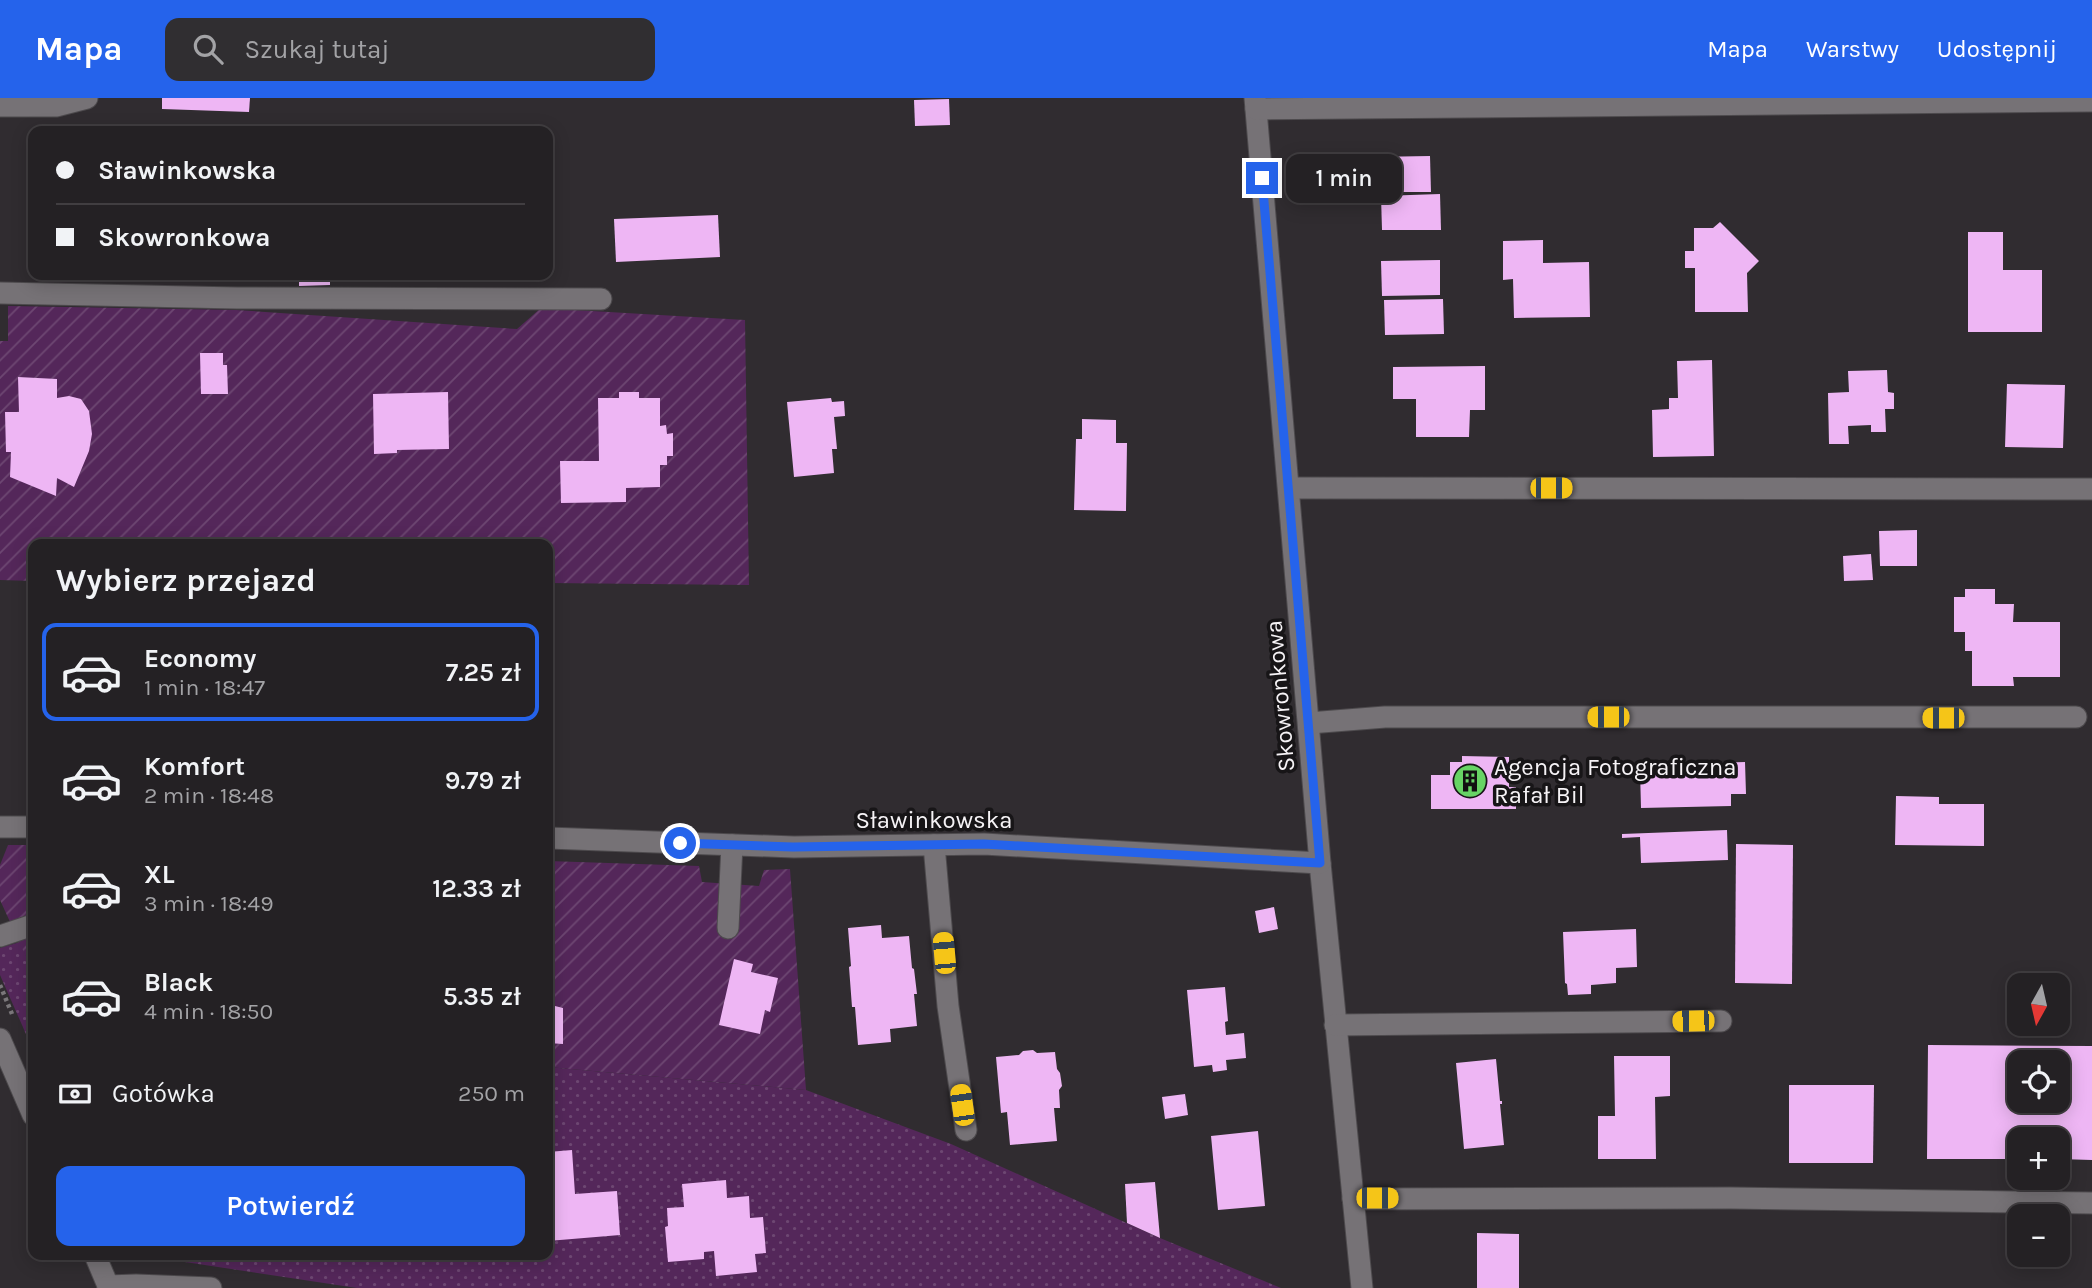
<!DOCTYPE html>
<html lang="pl">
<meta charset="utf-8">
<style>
:root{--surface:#242124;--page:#302e31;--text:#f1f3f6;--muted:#a3a3a6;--line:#413e41;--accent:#2563eb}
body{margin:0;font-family:Karla,sans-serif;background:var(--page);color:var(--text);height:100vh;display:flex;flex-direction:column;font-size:26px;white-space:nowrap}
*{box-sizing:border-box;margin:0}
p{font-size:23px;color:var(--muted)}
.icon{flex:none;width:38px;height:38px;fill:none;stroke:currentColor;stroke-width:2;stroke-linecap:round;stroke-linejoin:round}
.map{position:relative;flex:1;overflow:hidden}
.sheet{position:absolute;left:28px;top:441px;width:525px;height:721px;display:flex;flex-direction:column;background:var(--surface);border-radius:14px;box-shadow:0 4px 18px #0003,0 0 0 2px var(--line)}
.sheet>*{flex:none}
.banner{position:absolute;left:28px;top:28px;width:525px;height:154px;border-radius:14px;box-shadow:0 4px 18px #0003,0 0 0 2px var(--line);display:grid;align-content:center;height:154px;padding:0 28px;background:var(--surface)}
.needle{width:46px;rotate:188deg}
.controls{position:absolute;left:2007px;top:875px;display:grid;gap:14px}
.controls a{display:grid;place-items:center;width:63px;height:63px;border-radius:14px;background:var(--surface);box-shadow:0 4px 18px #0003,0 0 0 2px var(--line);font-size:35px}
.end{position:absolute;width:32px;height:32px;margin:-16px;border:9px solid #2563eb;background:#fff;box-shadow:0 0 0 4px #fff}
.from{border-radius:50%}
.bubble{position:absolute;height:49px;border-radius:14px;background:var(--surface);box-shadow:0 4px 18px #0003,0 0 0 2px var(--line);font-size:23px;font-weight:600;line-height:49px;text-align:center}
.car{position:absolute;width:21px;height:42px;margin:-21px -10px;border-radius:9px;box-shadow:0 0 5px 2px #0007;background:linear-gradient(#f5c518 24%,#345 0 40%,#f5c518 0 76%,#345 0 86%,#f5c518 0)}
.banner b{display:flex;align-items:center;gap:24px;height:66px;font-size:26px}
.banner b+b{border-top:2px solid var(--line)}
.banner i{width:18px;height:18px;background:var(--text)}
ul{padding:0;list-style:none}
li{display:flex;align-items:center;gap:21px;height:98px;margin:0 14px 10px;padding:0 14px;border:4px solid transparent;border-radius:14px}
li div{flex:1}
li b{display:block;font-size:26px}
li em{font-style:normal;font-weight:600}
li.current{border-color:var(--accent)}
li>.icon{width:63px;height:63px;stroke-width:1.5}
h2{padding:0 28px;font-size:32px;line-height:84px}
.pay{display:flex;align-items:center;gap:18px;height:77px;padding:0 28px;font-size:26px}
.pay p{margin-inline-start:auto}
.button{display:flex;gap:14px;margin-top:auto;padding:14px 28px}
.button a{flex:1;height:80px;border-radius:14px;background:var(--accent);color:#fff;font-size:28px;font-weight:600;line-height:80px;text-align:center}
header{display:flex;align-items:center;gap:42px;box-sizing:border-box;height:98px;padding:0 35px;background:var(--accent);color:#fff}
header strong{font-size:33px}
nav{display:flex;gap:38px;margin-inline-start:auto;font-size:24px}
.search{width:490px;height:63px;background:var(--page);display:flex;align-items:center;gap:18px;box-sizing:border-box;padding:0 24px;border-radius:14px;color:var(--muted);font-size:26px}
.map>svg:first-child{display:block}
.grass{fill:url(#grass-dots)}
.garden{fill:url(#garden-furrows)}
.building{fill:#eeb6f4;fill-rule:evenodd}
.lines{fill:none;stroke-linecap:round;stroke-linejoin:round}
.minor-casing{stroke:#4d4a4d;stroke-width:23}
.path{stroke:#7a777a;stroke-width:4.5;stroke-dasharray:3.5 3.5;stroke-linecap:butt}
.minor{stroke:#767276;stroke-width:21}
.route{stroke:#2563eb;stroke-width:9}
.labels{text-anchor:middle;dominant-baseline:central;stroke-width:7;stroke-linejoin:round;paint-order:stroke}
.street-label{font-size:24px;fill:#f6f3f6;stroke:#171517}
.poi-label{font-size:24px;fill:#f6f3f6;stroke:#171517;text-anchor:start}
</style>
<header>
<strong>Mapa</strong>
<div class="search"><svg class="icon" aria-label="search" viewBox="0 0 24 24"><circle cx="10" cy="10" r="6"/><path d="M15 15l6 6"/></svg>Szukaj tutaj</div>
<nav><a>Mapa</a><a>Warstwy</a><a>Udostępnij</a></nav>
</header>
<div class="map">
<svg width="2092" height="1190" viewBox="0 0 2092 1190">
<defs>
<pattern id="grass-dots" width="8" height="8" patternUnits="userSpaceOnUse" patternTransform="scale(1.75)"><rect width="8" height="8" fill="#54275a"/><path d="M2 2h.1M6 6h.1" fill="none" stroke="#6d4772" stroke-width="1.8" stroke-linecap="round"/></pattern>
<pattern id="garden-furrows" width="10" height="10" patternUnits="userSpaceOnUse" patternTransform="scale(1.75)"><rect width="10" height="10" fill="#54275a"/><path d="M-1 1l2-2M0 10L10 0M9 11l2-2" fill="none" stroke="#6d4772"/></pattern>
</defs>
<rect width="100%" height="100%" fill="#302c30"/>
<g class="grass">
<path d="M20,844L33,874V952L0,877V850Z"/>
<path d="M548,969L806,992L951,1046L1160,1140L1281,1190H357L165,1161L152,1157H548Z"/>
</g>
<g class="garden">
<path d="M8,208L236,212L517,231L541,210L745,222L749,487L548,485V446H33V483L0,482V243H8Z"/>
<path d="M8,747H33V874L0,802V767Z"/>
<path d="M548,763L699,768L702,784L759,788L764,772L790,771L806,992L548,969Z"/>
</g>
<g class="building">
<path d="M162,0H250L249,14L162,11Z"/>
<path d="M949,1L950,27L915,28L914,2Z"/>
<path d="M1430,58L1431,94H1372V59Z"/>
<path d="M1440,96L1441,132H1382L1381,98Z"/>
<path d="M718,117L720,159L616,164L614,121Z"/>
<path d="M1720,124L1759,163L1747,175L1748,214H1695V170H1685V153H1694V130H1713Z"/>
<path d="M1968,134H2003V172H2042V234H1968Z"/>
<path d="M1543,142V165L1589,164L1590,219L1514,220L1513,181L1503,182V143Z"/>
<path d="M1440,162V197L1382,198L1381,163Z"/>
<path d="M288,177H348V179H330V187L299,188V180H288Z"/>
<path d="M1443,201L1444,236L1385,237L1384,202Z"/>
<path d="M200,255H223V267H227L228,296H201Z"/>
<path d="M1712,262L1714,358L1653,359L1652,312L1669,311V300H1678L1677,263Z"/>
<path d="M1485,268V312H1470L1469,339H1416V301H1393V269Z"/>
<path d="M1887,272L1888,294L1894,295V311H1885L1886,334H1871V327L1848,328L1849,346H1829L1828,295L1849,294L1848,273Z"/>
<path d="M18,279L57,281V300L69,298L81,301L89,313L92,336L89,353L74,389L57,380L56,398L10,379L11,354H6L5,314H19Z"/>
<path d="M2007,286L2065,287L2063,350L2005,349Z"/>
<path d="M448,294L449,351L397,352V355L374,356L373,296Z"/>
<path d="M619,294H639V300H660V328L666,327L667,336L673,335V358H667V367H660V389L626,390V404L561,405L560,363H599L598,300H619Z"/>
<path d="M831,300L832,304L844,303L845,318L834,319L837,351H832L834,375L794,379L787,304Z"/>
<path d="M1082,321L1116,322V345H1127L1126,413L1074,412L1076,341H1082Z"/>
<path d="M1917,432V468H1880L1879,433Z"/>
<path d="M1871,456L1873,482L1844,483L1843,458Z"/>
<path d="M1965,491H1995V506H2014L2013,524H2060V579H2013L2014,588H1972V553H1965V534H1954V499H1965Z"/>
<path d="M1462,658L1509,659V689H1516V711H1431V677H1450V664H1462Z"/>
<path d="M1745,664L1746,696H1731V708L1641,710L1640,673L1710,671V665Z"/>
<path d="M1896,698L1939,699V706H1984V748L1895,747Z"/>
<path d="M1727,732L1728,762L1641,765L1640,739L1622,740V736Z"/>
<path d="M1736,746L1793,747L1792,886L1735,885Z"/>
<path d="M1274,809L1278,831L1259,835L1255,813Z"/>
<path d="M881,827L882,840L909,838L912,870L914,871L917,896H914L917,928L890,931L891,944L858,947L855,909H852L849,869L851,868L848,830Z"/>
<path d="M1636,831L1637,869L1616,870V885L1591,887V896L1568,897L1567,886L1565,885L1563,834Z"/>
<path d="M734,861L753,866L751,874L778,880L770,914L765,912L760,936L719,927Z"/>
<path d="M548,881H552L551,907L563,910V946L548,945Z"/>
<path d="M1225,889L1228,923L1225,924L1226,937L1244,935L1246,960L1226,962L1227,972L1213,974L1212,967L1194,969L1187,892Z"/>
<path d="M1928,947L2092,948V1062L2058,1061V1041H2020V1061H1927ZM2020,964H2058V1003H2020Z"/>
<path d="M1033,952L1037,955L1055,954L1057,971L1060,975L1062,988L1059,992L1060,1010H1054L1057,1043L1010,1047L1007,1014L1001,1015L996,959L1019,957L1023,953Z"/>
<path d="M1614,958H1670V998L1655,999L1656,1061H1598V1018H1615Z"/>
<path d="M1496,961L1500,1003H1502V1006H1500L1504,1047L1464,1051L1456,965Z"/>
<path d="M1789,987H1874L1873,1065H1789Z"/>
<path d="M1185,996L1188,1017L1165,1021L1162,999Z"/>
<path d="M1258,1033L1265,1108L1218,1112L1211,1038Z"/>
<path d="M572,1052L575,1096L617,1093L620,1137L548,1143V1054Z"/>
<path d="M726,1082L727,1100L749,1098L750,1120L763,1119L766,1155L755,1156L757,1174L716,1178L714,1153L704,1154V1161L668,1164L665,1129L668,1128L667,1110L684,1109L682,1086Z"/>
<path d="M1155,1084L1160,1140L1127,1125L1125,1086Z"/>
<path d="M1477,1135L1519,1136V1190H1477Z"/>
</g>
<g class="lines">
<g class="minor-casing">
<g id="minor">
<path d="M1255,0L1320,765L1362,1190"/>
<path d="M0,8H56L87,0"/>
<path d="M1256,11L2092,3"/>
<path d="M0,195L237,200L601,201"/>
<path d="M1289,390L2092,391"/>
<path d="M1309,625L1385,619H2076"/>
<path d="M0,729H33"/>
<path d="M548,740L794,749L984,746L1320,765"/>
<path d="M934,747L948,908L966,1032"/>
<path d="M728,830L732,747"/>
<path d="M0,838L33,827"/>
<path d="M1335,927L1721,923"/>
<path d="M0,941L33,1017"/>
<path d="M1353,1101L1731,1100L2092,1105"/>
<path d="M95,1157L109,1190"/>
<path d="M108,1188L136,1187L211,1190"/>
</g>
</g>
<path class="path" d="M0,887L12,916"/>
<use href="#minor" class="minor"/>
</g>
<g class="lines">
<path class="route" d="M680,745L793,749L984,746L1320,765L1262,80"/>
</g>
<defs>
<g id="building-disc" transform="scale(1.75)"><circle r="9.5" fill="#67d465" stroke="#171517"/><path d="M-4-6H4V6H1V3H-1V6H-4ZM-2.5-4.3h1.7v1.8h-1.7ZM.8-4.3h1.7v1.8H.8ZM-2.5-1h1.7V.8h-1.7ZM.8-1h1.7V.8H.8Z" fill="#111"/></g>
</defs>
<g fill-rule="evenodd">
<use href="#building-disc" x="1470" y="683"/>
</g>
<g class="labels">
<g class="street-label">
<text transform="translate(1280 598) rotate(-95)">Skowronkowa</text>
<text x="934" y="722">Sławinkowska</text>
</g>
<g class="poi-label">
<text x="1494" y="669">Agencja Fotograficzna<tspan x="1494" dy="28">Rafał Bil</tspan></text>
</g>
</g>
</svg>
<div class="controls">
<a><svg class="needle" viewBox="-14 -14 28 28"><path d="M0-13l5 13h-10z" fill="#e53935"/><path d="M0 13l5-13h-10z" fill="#a3a3a6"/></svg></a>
<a><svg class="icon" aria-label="locate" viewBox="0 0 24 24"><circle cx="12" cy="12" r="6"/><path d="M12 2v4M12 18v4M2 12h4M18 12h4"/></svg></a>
<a>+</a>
<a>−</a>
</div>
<i class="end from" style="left:680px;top:745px"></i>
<i class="end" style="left:1262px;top:80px"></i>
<div class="bubble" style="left:1286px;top:56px;width:116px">1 min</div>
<i class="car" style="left:1551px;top:390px;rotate:90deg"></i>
<i class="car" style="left:1608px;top:619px;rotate:270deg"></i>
<i class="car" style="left:1943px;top:620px;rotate:270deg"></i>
<i class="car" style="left:944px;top:855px;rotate:355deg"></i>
<i class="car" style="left:1693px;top:923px;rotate:269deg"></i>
<i class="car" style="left:962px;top:1007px;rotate:352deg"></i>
<i class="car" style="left:1377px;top:1100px;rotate:90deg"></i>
<div class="banner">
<b><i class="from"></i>Sławinkowska</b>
<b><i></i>Skowronkowa</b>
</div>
<section class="sheet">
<h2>Wybierz przejazd</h2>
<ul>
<li class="current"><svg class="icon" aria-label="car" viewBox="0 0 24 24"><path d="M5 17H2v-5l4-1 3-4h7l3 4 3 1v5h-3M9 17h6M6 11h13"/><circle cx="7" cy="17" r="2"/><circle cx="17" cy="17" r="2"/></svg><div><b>Economy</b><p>1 min · 18:47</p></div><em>7.25 zł</em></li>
<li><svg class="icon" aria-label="car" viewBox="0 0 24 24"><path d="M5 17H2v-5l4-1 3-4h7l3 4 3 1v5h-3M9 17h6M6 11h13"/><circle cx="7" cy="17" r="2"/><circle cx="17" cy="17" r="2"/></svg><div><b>Komfort</b><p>2 min · 18:48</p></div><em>9.79 zł</em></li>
<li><svg class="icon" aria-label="car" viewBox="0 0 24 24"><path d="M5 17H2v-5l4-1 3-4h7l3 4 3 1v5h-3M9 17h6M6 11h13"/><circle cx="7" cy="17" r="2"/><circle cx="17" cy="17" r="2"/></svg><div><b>XL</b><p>3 min · 18:49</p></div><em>12.33 zł</em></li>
<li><svg class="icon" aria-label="car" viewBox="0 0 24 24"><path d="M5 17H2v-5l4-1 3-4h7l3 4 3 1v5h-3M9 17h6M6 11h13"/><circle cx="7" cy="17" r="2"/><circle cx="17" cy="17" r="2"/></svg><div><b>Black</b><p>4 min · 18:50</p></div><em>5.35 zł</em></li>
</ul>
<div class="pay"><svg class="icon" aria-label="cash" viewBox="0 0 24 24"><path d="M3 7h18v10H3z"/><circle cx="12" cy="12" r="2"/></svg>Gotówka<p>250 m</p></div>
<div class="button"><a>Potwierdź</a></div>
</section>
</div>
